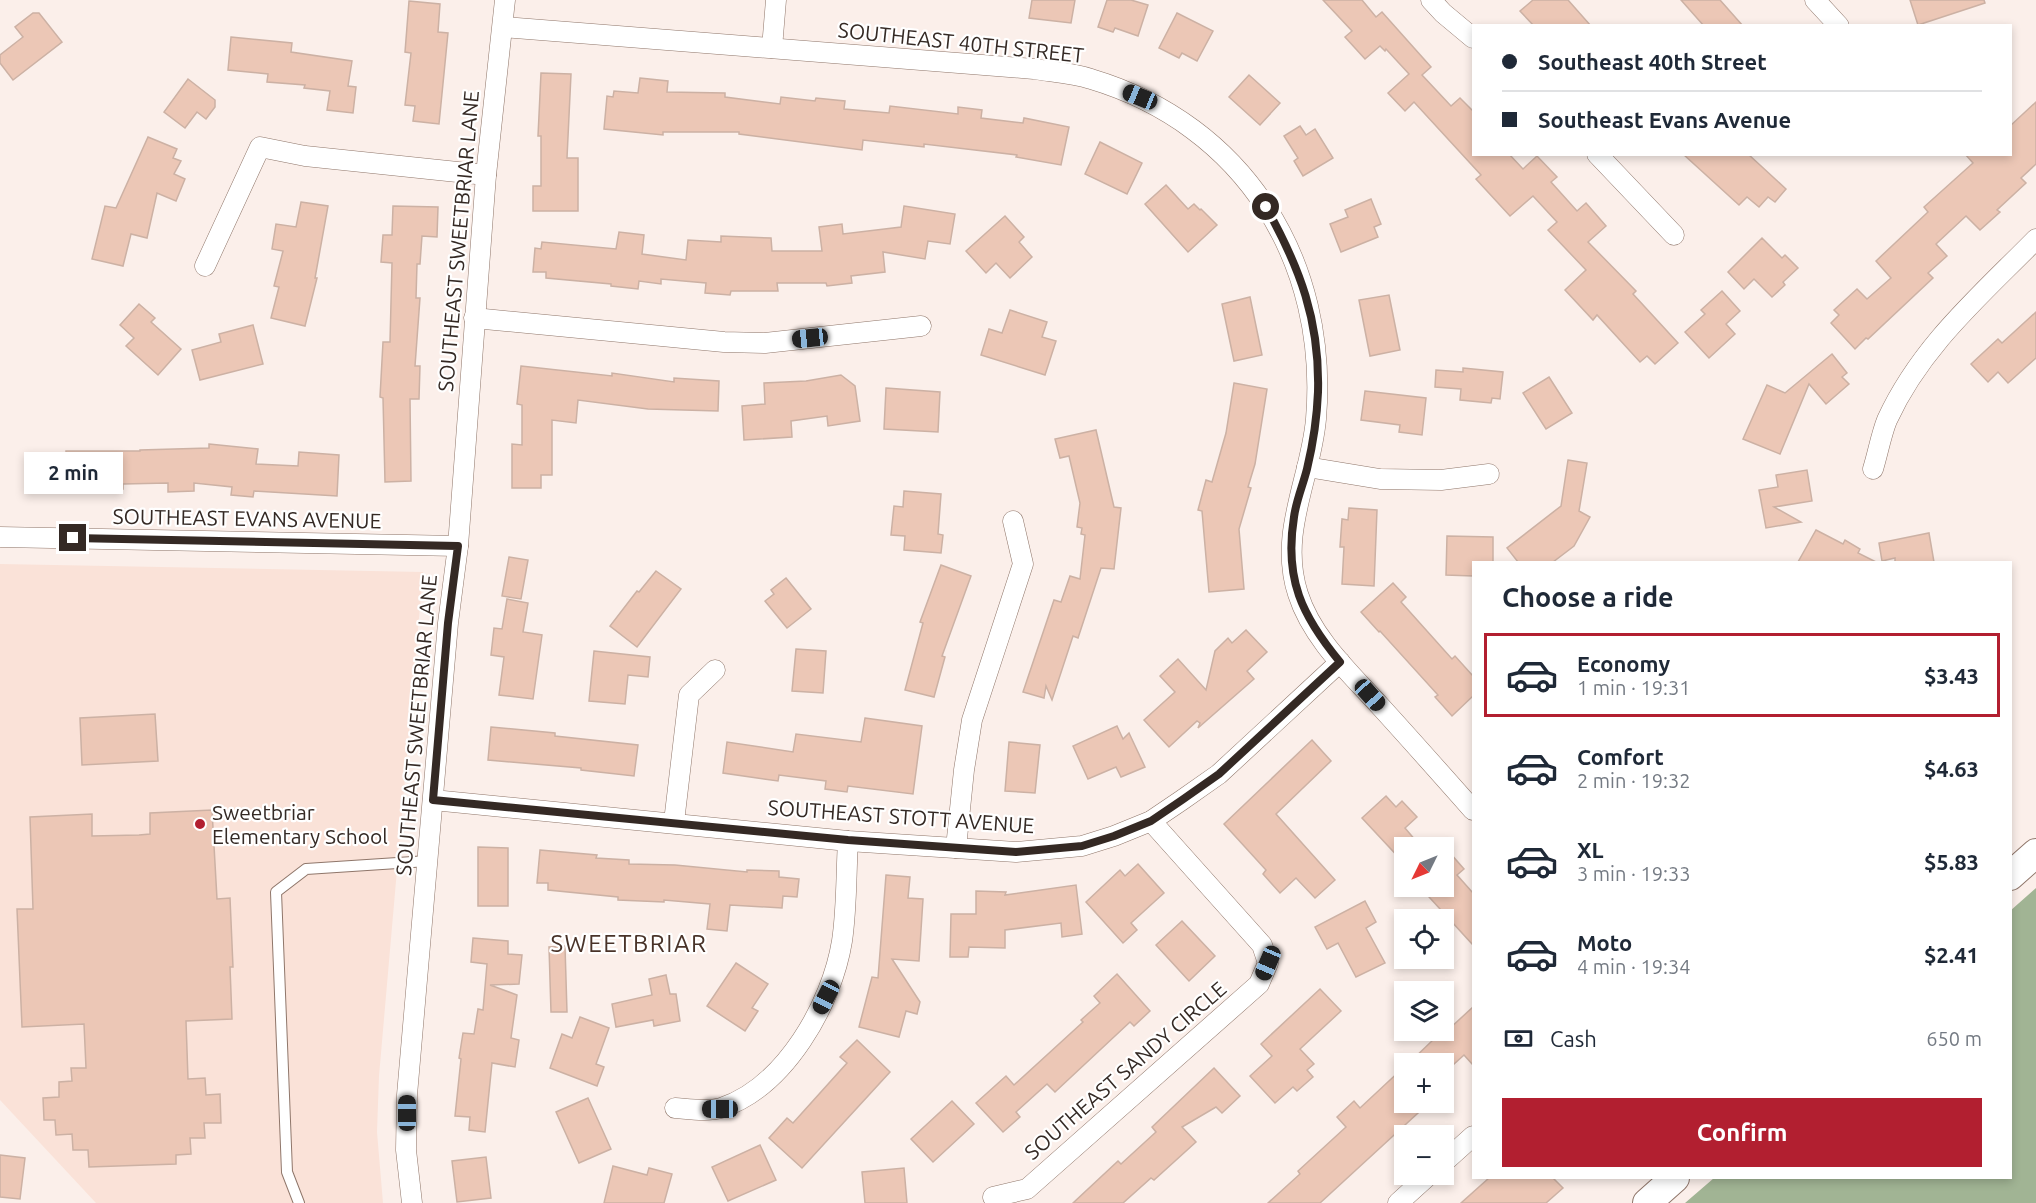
<!DOCTYPE html>
<meta charset="utf-8">
<style>
:root{--surface:#fff;--page:#f6f6f7;--text:#1f2937;--muted:#747a83;--line:#e0e1e3;--accent:#b21f30}
body{margin:0;font-family:Ubuntu,sans-serif;background:var(--page);color:var(--text);height:100vh;display:flex;flex-direction:column;font-size:22px;white-space:nowrap}
*{box-sizing:border-box;margin:0}
p{font-size:20px;color:var(--muted)}
.icon{flex:none;width:33px;height:33px;fill:none;stroke:currentColor;stroke-width:2;stroke-linecap:round;stroke-linejoin:round}
.map{position:relative;flex:1;overflow:hidden}
.details{position:absolute;left:1472px;top:561px;width:540px;height:618px;display:flex;flex-direction:column;background:var(--surface);border-radius:0px;box-shadow:0 3px 9px #0003}
.details>*{flex:none}
.top-card{position:absolute;left:1472px;top:24px;width:540px;height:132px;border-radius:0px;box-shadow:0 3px 9px #0003;display:grid;align-content:center;height:132px;padding:0 30px;background:var(--surface)}
.needle{width:39px;rotate:227deg}
.controls{position:absolute;left:1394px;top:837px;display:grid;gap:12px}
.controls a{display:grid;place-items:center;width:60px;height:60px;border-radius:0px;background:var(--surface);box-shadow:0 3px 9px #0003;font-size:30px}
.end{position:absolute;width:27px;height:27px;margin:-14px;border:8px solid #342924;background:#fff;box-shadow:0 0 0 3px #fff}
.from{border-radius:50%}
.bubble{position:absolute;height:42px;border-radius:0px;background:var(--surface);box-shadow:0 3px 9px #0003;font-size:20px;font-weight:600;line-height:42px;text-align:center}
.car{position:absolute;width:18px;height:36px;margin:-18px -9px;border-radius:8px;box-shadow:0 0 4px 2px #0007;background:linear-gradient(#222 24%,#8ab4d8 0 40%,#222 0 76%,#8ab4d8 0 86%,#222 0)}
.top-card b{display:flex;align-items:center;gap:21px;height:57px;font-size:22px}
.top-card b+b{border-top:2px solid var(--line)}
.top-card i{width:15px;height:15px;background:var(--text)}
ul{padding:0;list-style:none}
li{display:flex;align-items:center;gap:18px;height:84px;margin:0 12px 9px;padding:0 18px;border:3px solid transparent;border-radius:0px}
li div{flex:1}
li b{display:block;font-size:22px}
li em{font-style:normal;font-weight:600}
li.active{border-color:var(--accent)}
li>.icon{width:54px;height:54px;stroke-width:1.5}
h2{padding:0 30px;font-size:27px;line-height:72px}
.pay{display:flex;align-items:center;gap:15px;height:66px;padding:0 30px;font-size:22px}
.pay p{margin-inline-start:auto}
.primary-button{display:flex;gap:12px;margin-top:auto;padding:12px 30px}
.primary-button a{flex:1;height:69px;border-radius:0px;background:var(--accent);color:#fff;font-size:24px;font-weight:600;line-height:69px;text-align:center}
.map>svg:first-child{display:block}
.education{fill:#fae2d8}
.forest{fill:#a1b494}
.building{fill:#ecc7b6;stroke:#ccb1a4;stroke-width:1.5}
.lines{fill:none;stroke-linecap:round;stroke-linejoin:round}
.service-casing{stroke:#8f766a;stroke-width:12}
.minor-casing{stroke:#8f766a;stroke-width:21}
.secondary-casing{stroke:#8f766a;stroke-width:30}
.service{stroke:#fff;stroke-width:10}
.minor{stroke:#fff;stroke-width:20}
.secondary{stroke:#fff;stroke-width:28}
.route{stroke:#342924;stroke-width:8}
.poi-dot{fill:#b21f30;stroke:#fff;stroke-width:2}
.labels{text-anchor:middle;dominant-baseline:central;stroke-width:4.5;stroke-linejoin:round;paint-order:stroke}
.street-label{font-size:21px;fill:#342924;stroke:#fff}
.poi-label{font-size:21px;fill:#342924;stroke:#fff;text-anchor:start}
.quarter-label{font-size:24px;letter-spacing:1.5px;fill:#493329;stroke:#fff}
</style>
<div class="map">
<svg width="2036" height="1203" viewBox="0 0 2036 1203">
<rect width="100%" height="100%" fill="#fbefea"/>
<path class="education" d="M0,564L423,572L379,1076L377,1132L383,1203H96L0,1100Z"/>
<path class="forest" d="M2036,888V1203H1685L1714,1178H2010V911Z"/>
<g class="building">
<path d="M1032,0H1075L1071,23L1029,18Z"/>
<path d="M1107,0H1131L1148,5L1138,36L1115,28L1113,32L1098,27Z"/>
<path d="M1323,0H1362L1376,17L1382,12L1431,67L1422,75L1451,106L1460,98L1473,111V154H1509L1523,169L1537,156L1557,177L1551,182L1577,211L1586,203L1606,226L1588,242L1636,291L1633,294L1678,343L1655,364L1647,356L1640,362L1597,315L1593,320L1565,290L1586,270L1548,230L1557,222L1533,196L1510,216L1476,179L1481,175L1414,102L1405,111L1388,93L1409,74L1386,49L1385,51L1380,46L1365,59L1345,37L1352,31Z"/>
<path d="M1533,0H1568L1591,26H1534L1520,11Z"/>
<path d="M1681,0H1720L1743,26H1704Z"/>
<path d="M1910,0H1984L1985,3L1918,25Z"/>
<path d="M409,1L440,4L438,32L448,33L439,124L413,121L415,106L405,105L411,53L405,52Z"/>
<path d="M33,13H39L62,42L13,80L0,63V55L23,37L15,27Z"/>
<path d="M1177,13L1213,31L1197,61L1182,53L1179,58L1159,48Z"/>
<path d="M231,37L292,43L291,52L352,61L348,86L356,87L353,113L327,110L330,91L304,88L305,85L267,82L268,74L228,70Z"/>
<path d="M541,73L571,74L567,158H578V211H533V186H541V136H538Z"/>
<path d="M1249,75L1280,103L1260,125L1229,97Z"/>
<path d="M640,78L668,81L667,92L725,93V97L780,104L781,97L815,101L816,98L845,101L844,109L889,113L890,106L958,114V107L982,110L981,118L1023,123L1024,118L1069,127L1061,165L1016,157L1017,155L924,144V147L863,140L862,150L739,134V132H663V135L604,129L607,96L613,97L614,91L638,93Z"/>
<path d="M188,79L215,100V107L206,119L197,112L185,128L164,112Z"/>
<path d="M2036,102V164L2021,178L2026,183L1997,210L2000,212L1980,230L1966,216L1936,244L1947,256L1928,273L1933,278L1868,339L1866,338L1855,349L1831,323L1839,315L1834,310L1857,289L1867,299L1891,278L1876,261L1928,212L1924,207L1973,163L1965,154H2010V126Z"/>
<path d="M1300,126L1306,135L1315,129L1333,158L1303,176L1294,161L1298,158L1284,136Z"/>
<path d="M148,137L177,149L173,158L181,161L174,174L185,179L176,201L157,193L147,238L131,234L123,266L92,259L105,206L116,208Z"/>
<path d="M1100,142L1142,163L1127,194L1085,174Z"/>
<path d="M1683,154H1748L1786,189L1775,202L1768,197L1759,207L1747,197L1739,205Z"/>
<path d="M1166,185L1188,209L1194,204L1200,210L1201,209L1217,225L1188,252L1145,204Z"/>
<path d="M1371,199L1381,224L1374,227L1378,237L1341,252L1330,224L1348,217L1345,210Z"/>
<path d="M301,202L328,206L315,278H317L305,326L271,318L279,287L274,286L283,251L272,249L276,224L296,227Z"/>
<path d="M393,206L438,207L437,237L422,236L420,264H417L416,298H420L415,366H420L419,399H410L411,481L385,482L383,398L380,397L383,342H390L392,263L381,262L383,235H392Z"/>
<path d="M904,206L955,214L950,244L928,241L925,259L883,252L885,272L851,276L852,283L827,286L826,283H777L778,291H731L730,295L705,293L706,283L661,279V284L639,281L638,289L611,286V284L546,278V272H533L535,248L541,249L542,242L616,249L619,232L644,235L642,254L686,260L688,240L721,242V236L771,238L772,251H822L819,227L842,224L843,234L901,227Z"/>
<path d="M1005,216L1024,237L1019,242L1032,257L1010,278L996,263L986,273L966,251Z"/>
<path d="M1762,238L1782,258L1785,255L1798,268L1783,282L1785,285L1772,297L1754,279L1744,289L1728,272Z"/>
<path d="M1722,291L1740,311L1726,324L1735,334L1709,358L1685,332L1705,314L1701,310Z"/>
<path d="M1389,295L1400,350L1370,356L1359,300Z"/>
<path d="M1250,297L1262,355L1234,361L1222,304Z"/>
<path d="M139,304L155,318L151,322L181,349L158,375L126,346L134,338L120,325Z"/>
<path d="M1010,310L1047,322L1042,337L1056,341L1045,375L981,355L989,329L1002,333Z"/>
<path d="M2036,312V358L2008,383L1998,372L1988,382L1971,364L1998,339L2002,343Z"/>
<path d="M253,325L263,364L200,380L192,350L221,342L219,334Z"/>
<path d="M1832,354L1847,373L1842,377L1849,384L1826,404L1809,384L1780,454L1743,439L1767,385L1785,393Z"/>
<path d="M521,366L612,376V373L674,382V378L719,381L718,411L648,409L578,400L576,423L552,420V475H541V488H512V444L522,445V405L517,404Z"/>
<path d="M1463,368L1503,372L1500,399L1492,398L1491,403L1460,400L1461,389L1435,387L1436,370L1463,372Z"/>
<path d="M841,375L855,386L860,421L828,426L827,416L791,421L792,437L744,440L742,406L765,404L764,383L806,381Z"/>
<path d="M1549,377L1572,413L1546,429L1523,393Z"/>
<path d="M1234,383L1267,389L1255,464L1248,487L1251,488L1239,529L1244,589L1209,592L1202,511L1198,510L1206,480L1212,482L1226,433Z"/>
<path d="M886,388L940,392L938,432L884,429Z"/>
<path d="M1365,391L1426,398L1422,435L1399,432L1400,425L1361,420Z"/>
<path d="M1096,430L1114,507L1121,508L1114,569L1101,568L1078,638L1073,636L1052,700L1046,686L1044,698L1023,692L1054,600L1061,602L1070,576L1080,579L1085,535L1081,534L1082,528L1077,527L1080,503L1069,456L1060,458L1055,439Z"/>
<path d="M209,444L258,449L256,464L298,466L299,452L339,455L337,496L254,491L253,497L231,495L232,487L194,483V491L168,492V483L123,484V489H72V485H66V451H140V450L209,448Z"/>
<path d="M1568,460L1587,463L1579,511L1590,517L1574,546L1553,562H1518L1507,548L1561,506Z"/>
<path d="M1807,470L1812,501L1774,507L1801,522L1766,528L1759,490L1778,487L1776,475Z"/>
<path d="M904,491L941,494L938,534L943,535L941,553L904,550L905,536L891,535L894,506L903,507Z"/>
<path d="M1349,508L1377,510L1374,586L1342,584L1344,547H1340L1342,519L1348,520Z"/>
<path d="M1816,530L1843,544L1845,540L1860,549L1858,553L1876,562H1798Z"/>
<path d="M1929,533L1934,562H1895V558L1882,561L1879,543Z"/>
<path d="M1447,536L1493,537V562H1473V576L1446,575Z"/>
<path d="M509,557L528,560L521,599L502,596Z"/>
<path d="M941,565L971,576L942,656L945,657L934,697L905,690L923,623L920,622Z"/>
<path d="M656,571L681,589L637,647L610,626L637,591L639,592Z"/>
<path d="M786,578L811,609L787,628L765,601L774,594L771,590Z"/>
<path d="M1393,583L1406,597L1401,602L1452,659L1455,656L1473,676V696L1452,716L1435,697L1438,695L1380,631L1379,632L1361,612Z"/>
<path d="M507,599L528,603L523,632L542,635L533,699L499,695L504,657L491,655L494,628L502,629Z"/>
<path d="M1246,630L1267,652L1247,671L1254,679L1198,728L1200,723L1197,721L1169,747L1144,720L1175,692L1160,676L1178,659L1206,690L1215,651L1228,638L1232,643Z"/>
<path d="M796,649L826,651L823,693L792,691Z"/>
<path d="M594,651L650,657L648,677L628,675L625,704L589,701Z"/>
<path d="M155,714L158,761L82,765L80,718Z"/>
<path d="M865,718L922,726L913,794L848,786L847,792L825,789L826,781L779,775L778,781L723,773L727,742L793,752L796,734L861,742Z"/>
<path d="M1117,726L1123,739L1129,733L1145,767L1121,777L1116,767L1088,779L1073,746Z"/>
<path d="M491,727L555,733V736L638,745L634,776L581,770V768L488,760Z"/>
<path d="M1312,740L1331,761L1276,814L1335,880L1315,898L1296,878L1280,893L1263,874L1266,870L1224,824Z"/>
<path d="M1009,742L1040,745L1035,793L1005,791Z"/>
<path d="M1386,796L1396,807L1402,801L1417,817L1405,828L1422,848H1404V863L1362,818Z"/>
<path d="M212,810L217,899L230,898L233,967H230L232,1019L186,1021L188,1079L205,1078L206,1095L220,1094L221,1123H204L205,1138H190L191,1154L176,1155V1164L89,1167L88,1150H73L72,1134L56,1135L55,1120H44L43,1098L59,1097V1082L72,1081L71,1068H86L84,1024L22,1027L17,909H33L30,817L92,814V836L139,835L150,834V813Z"/>
<path d="M1443,845L1464,869L1457,875L1473,893V945L1419,886H1443Z"/>
<path d="M478,847L508,848V906H478Z"/>
<path d="M540,850L597,855L596,858L629,860V864L675,865L747,872V870L779,871V877L799,879L797,897L783,896L782,908L730,905L727,931L707,929L710,904L664,900V902L618,900V897L548,890V883H537Z"/>
<path d="M1138,864L1164,893L1131,923L1137,930L1123,943L1086,902L1120,870L1125,876Z"/>
<path d="M886,875L910,877L908,898L923,899L919,961L892,959L920,1002L917,1014L906,1011L899,1037L859,1027L872,977L878,978Z"/>
<path d="M1076,885L1082,934L1062,937L1061,923L1005,930V948L969,947L968,957H950L951,914H976V891L1006,892L1005,895Z"/>
<path d="M1365,901L1376,922L1366,928L1385,963L1356,977L1338,943L1327,949L1315,927Z"/>
<path d="M1182,921L1215,956L1189,981L1156,945Z"/>
<path d="M473,938L508,941V954L522,955L519,984L490,985L517,995L511,1038L519,1040L515,1067L492,1063L485,1132L469,1130L470,1117L455,1116L461,1059L459,1058L463,1033L474,1034L478,1009L483,1010L487,964L471,962Z"/>
<path d="M565,946L567,1012H551L549,947Z"/>
<path d="M736,963L768,984L752,1008L758,1011L745,1031L707,1006Z"/>
<path d="M1117,974L1150,1011L1134,1026L1130,1022L1055,1092L1047,1084L1016,1112L1020,1117L1003,1132L976,1103L1006,1076L1014,1085L1083,1022L1081,1020L1100,1003L1094,996Z"/>
<path d="M666,975L670,994H676L680,1021L654,1026L653,1020L616,1027L612,1004L652,995L649,979Z"/>
<path d="M1320,989L1341,1011L1300,1049L1314,1064L1307,1070L1313,1077L1297,1091L1293,1087L1275,1103L1250,1076L1272,1056L1261,1044Z"/>
<path d="M1473,1007V1065L1464,1055L1443,1074V1064H1408L1435,1038L1437,1040Z"/>
<path d="M580,1017L609,1028L596,1064L604,1067L597,1086L550,1068L562,1034L572,1038Z"/>
<path d="M857,1040L890,1072L802,1168L769,1138L787,1118L793,1123L847,1063L840,1057Z"/>
<path d="M1404,1067V1102H1430L1320,1203H1268L1300,1174L1298,1171L1346,1127L1337,1117L1354,1101L1360,1108Z"/>
<path d="M1214,1068L1240,1096L1222,1113L1216,1107L1182,1127L1196,1142L1154,1180L1151,1178L1123,1203H1073L1118,1161L1121,1164L1156,1132L1152,1127Z"/>
<path d="M588,1098L611,1149L579,1163L556,1112Z"/>
<path d="M952,1101L974,1124L933,1162L911,1139Z"/>
<path d="M760,1145L776,1180L728,1201L712,1167Z"/>
<path d="M0,1155L25,1158L20,1199L0,1197Z"/>
<path d="M486,1157L491,1198L457,1202L452,1161Z"/>
<path d="M613,1166L647,1175L649,1168L672,1174L664,1203H604Z"/>
<path d="M904,1168L907,1203H865L862,1172Z"/>
<path d="M1489,1178H1553L1563,1188L1546,1203H1461Z"/>
</g>
<g class="lines">
<g class="service-casing">
<path id="service" d="M299,1203L287,1172L276,892L306,869L428,861"/>
</g>
<g class="minor-casing">
<g id="minor">
<path d="M1431,0L1443,13L1473,38"/>
<path d="M1815,0L1839,26"/>
<path d="M503,27L1034,69C1053,72 1073,73 1091,79C1245,125 1329,262 1316,419C1311,478 1278,533 1298,594C1312,638 1349,672 1380,706C1411,740 1442,775 1473,810"/>
<path d="M772,48L776,0"/>
<path d="M1597,154L1674,235"/>
<path d="M205,266L260,147L305,156L486,175"/>
<path d="M474,318L724,342L765,343L921,326"/>
<path d="M1307,467L1380,479L1441,480L1489,474"/>
<path d="M1873,469C1878,453 1881,435 1887,420C1921,346 1980,296 2036,239"/>
<path d="M0,537L458,546"/>
<path d="M433,800L848,841L1016,852L1082,846L1114,836L1151,821L1182,800L1219,774L1340,662"/>
<path d="M674,822L689,695L715,670"/>
<path d="M956,848L964,770L972,720L1023,564L1013,521"/>
<path d="M675,1108C689,1109 708,1112 721,1108C785,1087 832,1004 842,941C847,908 846,873 848,841"/>
<path d="M1443,1163L1473,1136"/>
<path d="M993,1197L1027,1189L1259,984L1268,963L1262,945L1151,821"/>
<path d="M412,1203L406,1150L407,1095L448,623L458,546L486,175L505,0"/>
<path d="M1398,1203L1430,1174"/>
</g>
</g>
<g class="secondary-casing">
<g id="secondary">
<path d="M2010,876L2036,853"/>
<path d="M1647,1203L1675,1178"/>
</g>
</g>
<use href="#service" class="service"/>
<use href="#minor" class="minor"/>
<use href="#secondary" class="secondary"/>
</g>
<g class="lines">
<path class="route" d="M73,538L458,546L448,623L433,800L848,840L1016,852L1082,846L1114,836L1151,821L1182,800L1219,774L1340,662C1302,616 1284,579 1294,517C1296,501 1303,485 1307,469C1313,444 1317,418 1318,392C1320,321 1300,268 1266,207"/>
</g>
<circle class="poi-dot" cx="200" cy="824" r="6"/>
<g class="labels">
<g class="street-label">
<text transform="translate(961 42) rotate(6)">SOUTHEAST 40TH STREET</text>
<text transform="translate(458 241) rotate(-85)">SOUTHEAST SWEETBRIAR LANE</text>
<text transform="translate(247 518) rotate(1)">SOUTHEAST EVANS AVENUE</text>
<text transform="translate(416 725) rotate(-85)">SOUTHEAST SWEETBRIAR LANE</text>
<text transform="translate(901 816) rotate(4)">SOUTHEAST STOTT AVENUE</text>
<text transform="translate(1125 1070) rotate(-41)">SOUTHEAST SANDY CIRCLE</text>
</g>
<g class="poi-label">
<text x="212" y="812">Sweetbriar<tspan x="212" dy="24">Elementary School</tspan></text>
</g>
<g class="quarter-label">
<text x="629" y="943">SWEETBRIAR</text>
</g>
</g>
</svg>
<div class="controls">
<a><svg class="needle" viewBox="-14 -14 28 28"><path d="M0-13l5 13h-10z" fill="#e53935"/><path d="M0 13l5-13h-10z" fill="#747a83"/></svg></a>
<a><svg class="icon" aria-label="locate" viewBox="0 0 24 24"><circle cx="12" cy="12" r="6"/><path d="M12 2v4M12 18v4M2 12h4M18 12h4"/></svg></a>
<a><svg class="icon" aria-label="layers" viewBox="0 0 24 24"><path d="M12 4l9 5-9 5-9-5zM3 14l9 5 9-5"/></svg></a>
<a>+</a>
<a>−</a>
</div>
<i class="end from" style="left:1266px;top:207px"></i>
<i class="end" style="left:73px;top:538px"></i>
<div class="bubble" style="left:24px;top:452px;width:99px">2 min</div>
<i class="car" style="left:1140px;top:97px;rotate:292deg"></i>
<i class="car" style="left:810px;top:338px;rotate:264deg"></i>
<i class="car" style="left:1370px;top:695px;rotate:138deg"></i>
<i class="car" style="left:1268px;top:963px;rotate:203deg"></i>
<i class="car" style="left:826px;top:997px;rotate:207deg"></i>
<i class="car" style="left:720px;top:1109px;rotate:270deg"></i>
<i class="car" style="left:407px;top:1113px;rotate:0deg"></i>
<div class="top-card">
<b><i class="from"></i>Southeast 40th Street</b>
<b><i></i>Southeast Evans Avenue</b>
</div>
<section class="details">
<h2>Choose a ride</h2>
<ul>
<li class="active"><svg class="icon" aria-label="car" viewBox="0 0 24 24"><path d="M5 17H2v-5l4-1 3-4h7l3 4 3 1v5h-3M9 17h6M6 11h13"/><circle cx="7" cy="17" r="2"/><circle cx="17" cy="17" r="2"/></svg><div><b>Economy</b><p>1 min · 19:31</p></div><em>$3.43</em></li>
<li><svg class="icon" aria-label="car" viewBox="0 0 24 24"><path d="M5 17H2v-5l4-1 3-4h7l3 4 3 1v5h-3M9 17h6M6 11h13"/><circle cx="7" cy="17" r="2"/><circle cx="17" cy="17" r="2"/></svg><div><b>Comfort</b><p>2 min · 19:32</p></div><em>$4.63</em></li>
<li><svg class="icon" aria-label="car" viewBox="0 0 24 24"><path d="M5 17H2v-5l4-1 3-4h7l3 4 3 1v5h-3M9 17h6M6 11h13"/><circle cx="7" cy="17" r="2"/><circle cx="17" cy="17" r="2"/></svg><div><b>XL</b><p>3 min · 19:33</p></div><em>$5.83</em></li>
<li><svg class="icon" aria-label="car" viewBox="0 0 24 24"><path d="M5 17H2v-5l4-1 3-4h7l3 4 3 1v5h-3M9 17h6M6 11h13"/><circle cx="7" cy="17" r="2"/><circle cx="17" cy="17" r="2"/></svg><div><b>Moto</b><p>4 min · 19:34</p></div><em>$2.41</em></li>
</ul>
<div class="pay"><svg class="icon" aria-label="cash" viewBox="0 0 24 24"><path d="M3 7h18v10H3z"/><circle cx="12" cy="12" r="2"/></svg>Cash<p>650 m</p></div>
<div class="primary-button"><a>Confirm</a></div>
</section>
</div>
